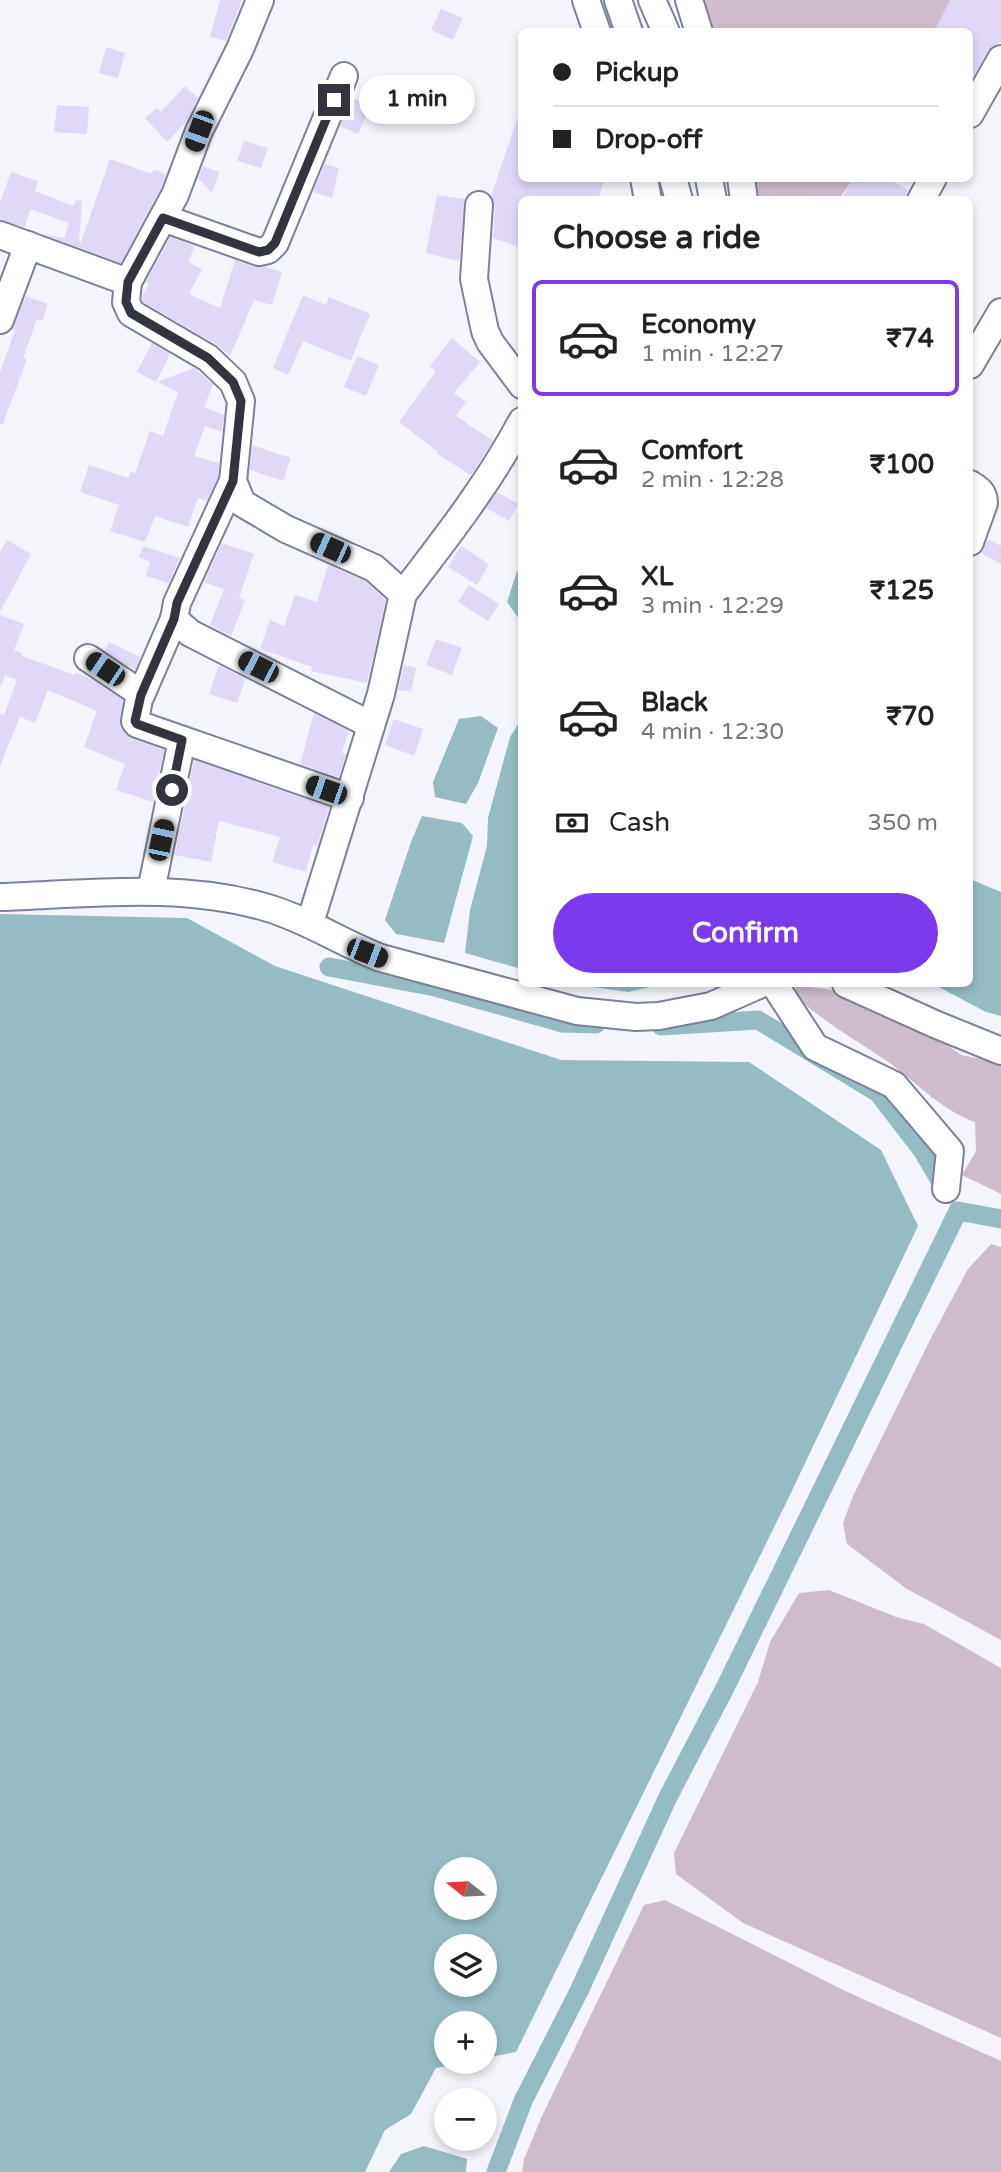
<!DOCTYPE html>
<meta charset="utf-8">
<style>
:root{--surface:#fff;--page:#f2f2f2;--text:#222;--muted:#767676;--line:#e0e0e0;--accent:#7c3aed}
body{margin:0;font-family:"Varela Round",sans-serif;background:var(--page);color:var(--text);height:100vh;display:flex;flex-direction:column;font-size:26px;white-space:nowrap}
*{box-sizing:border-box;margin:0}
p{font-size:23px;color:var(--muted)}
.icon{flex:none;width:38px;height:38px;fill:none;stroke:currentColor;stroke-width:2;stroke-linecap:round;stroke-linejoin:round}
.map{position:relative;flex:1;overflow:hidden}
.details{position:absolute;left:518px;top:196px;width:455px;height:791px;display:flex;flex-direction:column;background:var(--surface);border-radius:10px;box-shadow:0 4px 10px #0003}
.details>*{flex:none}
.top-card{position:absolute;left:518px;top:28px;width:455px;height:154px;border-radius:10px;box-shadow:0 4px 10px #0003;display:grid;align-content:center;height:154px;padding:0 35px;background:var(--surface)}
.needle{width:46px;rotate:288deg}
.fabs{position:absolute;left:434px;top:1857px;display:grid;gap:14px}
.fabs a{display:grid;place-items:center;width:63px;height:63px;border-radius:50%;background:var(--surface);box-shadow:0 4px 10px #0003;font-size:35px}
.end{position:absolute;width:32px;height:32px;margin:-16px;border:9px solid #32353f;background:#fff;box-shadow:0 0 0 4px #fff}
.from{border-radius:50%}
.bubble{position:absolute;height:49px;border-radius:24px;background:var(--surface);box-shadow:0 4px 10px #0003;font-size:23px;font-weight:700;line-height:49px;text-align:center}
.car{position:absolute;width:21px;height:42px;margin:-21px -10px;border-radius:9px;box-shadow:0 0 5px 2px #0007;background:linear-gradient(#222 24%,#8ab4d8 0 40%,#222 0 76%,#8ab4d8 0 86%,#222 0)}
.top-card b{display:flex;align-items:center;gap:24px;height:66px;font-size:26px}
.top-card b+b{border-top:2px solid var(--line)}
.top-card i{width:18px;height:18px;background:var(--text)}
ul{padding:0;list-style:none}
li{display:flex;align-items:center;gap:21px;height:116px;margin:0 14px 10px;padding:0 21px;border:4px solid transparent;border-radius:10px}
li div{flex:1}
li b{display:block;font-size:26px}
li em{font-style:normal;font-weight:700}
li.current{border-color:var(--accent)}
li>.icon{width:63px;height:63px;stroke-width:1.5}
h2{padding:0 35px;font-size:32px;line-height:84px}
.pay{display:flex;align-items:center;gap:18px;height:77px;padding:0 35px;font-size:26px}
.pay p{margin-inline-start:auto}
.cta{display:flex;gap:14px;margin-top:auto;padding:14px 35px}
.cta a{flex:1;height:80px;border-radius:42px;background:var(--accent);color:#fff;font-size:28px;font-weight:700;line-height:80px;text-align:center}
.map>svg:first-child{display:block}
.green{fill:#cebccd}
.water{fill:#95bcc3;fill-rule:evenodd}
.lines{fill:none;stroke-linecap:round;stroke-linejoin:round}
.canal{stroke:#95bcc3;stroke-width:19}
.building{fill:#e1d8f7}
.minor-casing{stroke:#7a829a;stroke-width:30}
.minor{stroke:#fff;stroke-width:26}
.route{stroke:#32353f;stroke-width:9}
</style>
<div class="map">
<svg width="1001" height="2172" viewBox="0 0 1001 2172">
<rect width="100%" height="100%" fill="#f3f5fb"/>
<g class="green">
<path d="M698,0H976L954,32L706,31Z"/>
<path d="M746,179H853L838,200L752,199Z"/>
<path d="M796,985L847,992L921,1026L961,1055L1001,1063V1194L962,1175L976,1151L975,1122C941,1110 916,1082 887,1061C855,1040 823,1021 795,996Z"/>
<path d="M991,1244L1001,1247V1640L907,1589L847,1544L843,1523L853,1496L931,1338L968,1269Z"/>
<path d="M829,1590L896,1617L924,1624L1001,1668V2038L743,1923L676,1874L674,1853L758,1682L770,1642L799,1593Z"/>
<path d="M665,1900L843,1990L1001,2061V2172H522L524,2159L542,2116L644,1905Z"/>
</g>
<g class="water">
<path d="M517,571H521V622L507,602Z"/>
<path d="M481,716L498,728L478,783L466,804L435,797L433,782L459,719Z"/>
<path d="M521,720V969L465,953L470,910L487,846L488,818L510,737Z"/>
<path d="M422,816L462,823L473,836L444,943L396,934L385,920L411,842Z"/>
<path d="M970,879L1001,892V1016L986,1012L933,984H970Z"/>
<path d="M0,914L187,918L275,966L561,1060L749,1062L881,1150L918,1226L787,1501L516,2052L485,2058V2023H446V2062H469L436,2068L411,2114L385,2130L365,2172H0ZM485,1869V1908H446V1869ZM485,1946V1984H446V1946Z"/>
<path d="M573,984H664L628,992Z"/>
<path d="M424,2146L467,2159L466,2172H389L401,2154Z"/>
</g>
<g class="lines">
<g class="canal">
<path d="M329,967L435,987L563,1023L596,1024"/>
<path d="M661,1026L758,1020L878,1093L922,1150L947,1192"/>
<path d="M496,2172L523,2101L579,1991L668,1797L726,1686L958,1211L1001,1219"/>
</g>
</g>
<g class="building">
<path d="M220,0H242L226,41L210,37Z"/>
<path d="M950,0H1001V42L992,46L988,51L970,83V32H934Z"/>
<path d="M441,9L463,18L453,40L431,30Z"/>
<path d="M106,47L125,53L118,78L99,73Z"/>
<path d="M185,86L198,98L185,123L167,142L145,118L157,108L161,112Z"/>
<path d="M352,98L371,105L358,134L340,126Z"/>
<path d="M57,105L89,107L87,134L54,132Z"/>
<path d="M519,113L522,114V178H605L598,200H522V248L493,238L495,206L491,196Z"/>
<path d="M244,141L268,148L261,168L237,161Z"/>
<path d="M110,159L152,174L153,170L166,174L161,188L121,263L42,234L64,238L69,223L30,209L25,227L0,220V203L11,172L38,181L35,191L74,206L76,200L82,201L79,242H81Z"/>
<path d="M325,164L339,168L332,198L313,192Z"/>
<path d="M203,166L219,172L212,193L198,178Z"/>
<path d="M853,178H887L908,190L905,200H841Z"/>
<path d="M437,195L465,199L459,261L426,253Z"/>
<path d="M170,237L195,246L188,262L202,269L189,294L220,308L235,260L254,267H265L282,272L272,305L254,300L230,356L216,344L143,302L142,296L149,284L146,283L149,276Z"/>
<path d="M303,295L326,305L329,297L370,314L351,361L303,341L288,375L273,368Z"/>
<path d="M26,296L48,304L42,321L37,319L23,358L27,359L3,424H0V372L15,330L12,329Z"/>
<path d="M452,338L480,362L454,393L466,402L456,416L493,441L471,475L437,454L438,452L399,422L436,371L430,366Z"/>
<path d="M152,343L170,354L156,382L137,372Z"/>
<path d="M357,356L379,365L366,396L344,387Z"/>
<path d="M194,368L213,384L204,407L224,415L222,432L205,426L194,456L219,463L218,477L207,501L198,498L188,527L155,516L145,542L110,531L119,505L80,492L89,465L128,478L130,472L135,473L150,431L163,436L178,392L157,382Z"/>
<path d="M252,445L291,458L283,481L250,470Z"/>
<path d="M497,492L518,504L509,521L486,508Z"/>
<path d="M988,539L1001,546V564L981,553Z"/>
<path d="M7,540L31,554L0,612V552Z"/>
<path d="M222,543L254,554L239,598L245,600L231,636L210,625L224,589L204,582Z"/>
<path d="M143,546L180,558L169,583L146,576L150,562L139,557Z"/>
<path d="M461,546L489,564L477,585L448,567Z"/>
<path d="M328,565L365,581L386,600L367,683L311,671L312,667L260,649L270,620L284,626L295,595L317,602Z"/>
<path d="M469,585L499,604L488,621L458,602Z"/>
<path d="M0,615L24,624L14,650L23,654L22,656L75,675L76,672L92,680L123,700L120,719L124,733L132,739L164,750L153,802L116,790L125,764L84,747L97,711L48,690L35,723L20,717L0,766V713L4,715L17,680L5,676L2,685H0Z"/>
<path d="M436,639L462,648L452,675L426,665Z"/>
<path d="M109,642L140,657L135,670L105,651Z"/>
<path d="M219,665L245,679L237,703L209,694Z"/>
<path d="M404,665L416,668L411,692L398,690Z"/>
<path d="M314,713L349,731L342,753L346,754L339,777L300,764Z"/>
<path d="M394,719L423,729L414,756L385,745Z"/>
<path d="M194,760L329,807L317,846L313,845L306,872L272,862L280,837L219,821L211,862L175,855Z"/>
</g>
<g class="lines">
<g class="minor-casing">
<g id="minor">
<path d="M586,0L597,32"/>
<path d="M618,0L629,32"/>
<path d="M652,0L666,32"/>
<path d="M689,0L699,32"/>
<path d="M970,114L1001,59"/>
<path d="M644,178L648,200"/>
<path d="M673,178L679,200"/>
<path d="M709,178L713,200"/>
<path d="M741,178L744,200"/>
<path d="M921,200L933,178"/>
<path d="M479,205L474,279L485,331L490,342L522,385"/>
<path d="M163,218L259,252L268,250L275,243L344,76"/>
<path d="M0,235L128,282L126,302L131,313L208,358L233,382L241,401L233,481L242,503L286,529L374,568L403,594L381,694L310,923"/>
<path d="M128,282L175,195L199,131L240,49L260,0"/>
<path d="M0,320L28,245"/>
<path d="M970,365L1001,312"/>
<path d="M233,481L177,603L174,619L190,633L371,725"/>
<path d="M970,484C978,489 984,492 984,503L970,542"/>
<path d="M403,594C446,538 489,483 522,421"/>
<path d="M88,658L140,693L135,721L137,724L350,798"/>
<path d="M141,695L174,619"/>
<path d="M151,891L182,740"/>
<path d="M0,897C88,894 182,882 268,908C308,920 342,943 381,958L577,1011L636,1017L659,1016L711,1006L761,984"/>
<path d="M774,984L815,1047L894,1085L950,1151L946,1189"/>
<path d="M846,984L937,1025L1001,1051"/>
</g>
</g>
<use href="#minor" class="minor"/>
</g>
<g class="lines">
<path class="route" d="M172,790L182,740L137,724L135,721L141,695L174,619L177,603L233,481L241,401L233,382L208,358L131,313L126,302L128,282L163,218L259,252L268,250L275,243L334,100"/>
</g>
</svg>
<div class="fabs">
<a><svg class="needle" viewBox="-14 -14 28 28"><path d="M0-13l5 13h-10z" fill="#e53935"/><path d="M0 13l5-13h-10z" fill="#767676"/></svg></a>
<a><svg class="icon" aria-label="layers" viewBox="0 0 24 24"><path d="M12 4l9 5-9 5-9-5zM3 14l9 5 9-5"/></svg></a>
<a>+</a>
<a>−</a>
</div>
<i class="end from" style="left:172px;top:790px"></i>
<i class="end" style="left:334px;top:100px"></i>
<div class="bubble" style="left:359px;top:75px;width:116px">1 min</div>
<i class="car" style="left:199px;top:131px;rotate:200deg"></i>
<i class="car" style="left:330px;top:548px;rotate:294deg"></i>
<i class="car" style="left:258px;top:667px;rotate:297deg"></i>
<i class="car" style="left:105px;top:669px;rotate:304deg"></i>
<i class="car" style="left:326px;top:790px;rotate:289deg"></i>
<i class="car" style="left:161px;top:840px;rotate:12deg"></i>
<i class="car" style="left:367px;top:953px;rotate:111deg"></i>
<div class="top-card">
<b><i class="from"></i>Pickup</b>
<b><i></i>Drop-off</b>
</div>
<section class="details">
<h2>Choose a ride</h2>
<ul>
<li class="current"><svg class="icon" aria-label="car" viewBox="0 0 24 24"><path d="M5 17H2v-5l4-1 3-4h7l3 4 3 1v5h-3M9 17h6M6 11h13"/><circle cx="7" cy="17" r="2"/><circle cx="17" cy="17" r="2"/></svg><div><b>Economy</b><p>1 min · 12:27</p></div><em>₹74</em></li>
<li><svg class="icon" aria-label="car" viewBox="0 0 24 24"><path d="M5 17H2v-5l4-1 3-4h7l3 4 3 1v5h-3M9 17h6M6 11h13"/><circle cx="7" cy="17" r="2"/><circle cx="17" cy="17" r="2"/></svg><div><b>Comfort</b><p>2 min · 12:28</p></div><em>₹100</em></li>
<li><svg class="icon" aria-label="car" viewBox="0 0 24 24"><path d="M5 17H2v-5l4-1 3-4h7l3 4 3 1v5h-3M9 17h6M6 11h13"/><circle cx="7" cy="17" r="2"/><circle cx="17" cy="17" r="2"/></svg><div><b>XL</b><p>3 min · 12:29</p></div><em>₹125</em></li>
<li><svg class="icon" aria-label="car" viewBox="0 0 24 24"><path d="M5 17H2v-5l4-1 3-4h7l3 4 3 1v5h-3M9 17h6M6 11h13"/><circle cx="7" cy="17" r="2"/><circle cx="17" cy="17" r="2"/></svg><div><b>Black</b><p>4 min · 12:30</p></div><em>₹70</em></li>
</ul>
<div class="pay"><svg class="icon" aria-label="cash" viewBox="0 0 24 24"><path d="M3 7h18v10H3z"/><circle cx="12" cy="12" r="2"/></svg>Cash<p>350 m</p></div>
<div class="cta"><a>Confirm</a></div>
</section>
</div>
